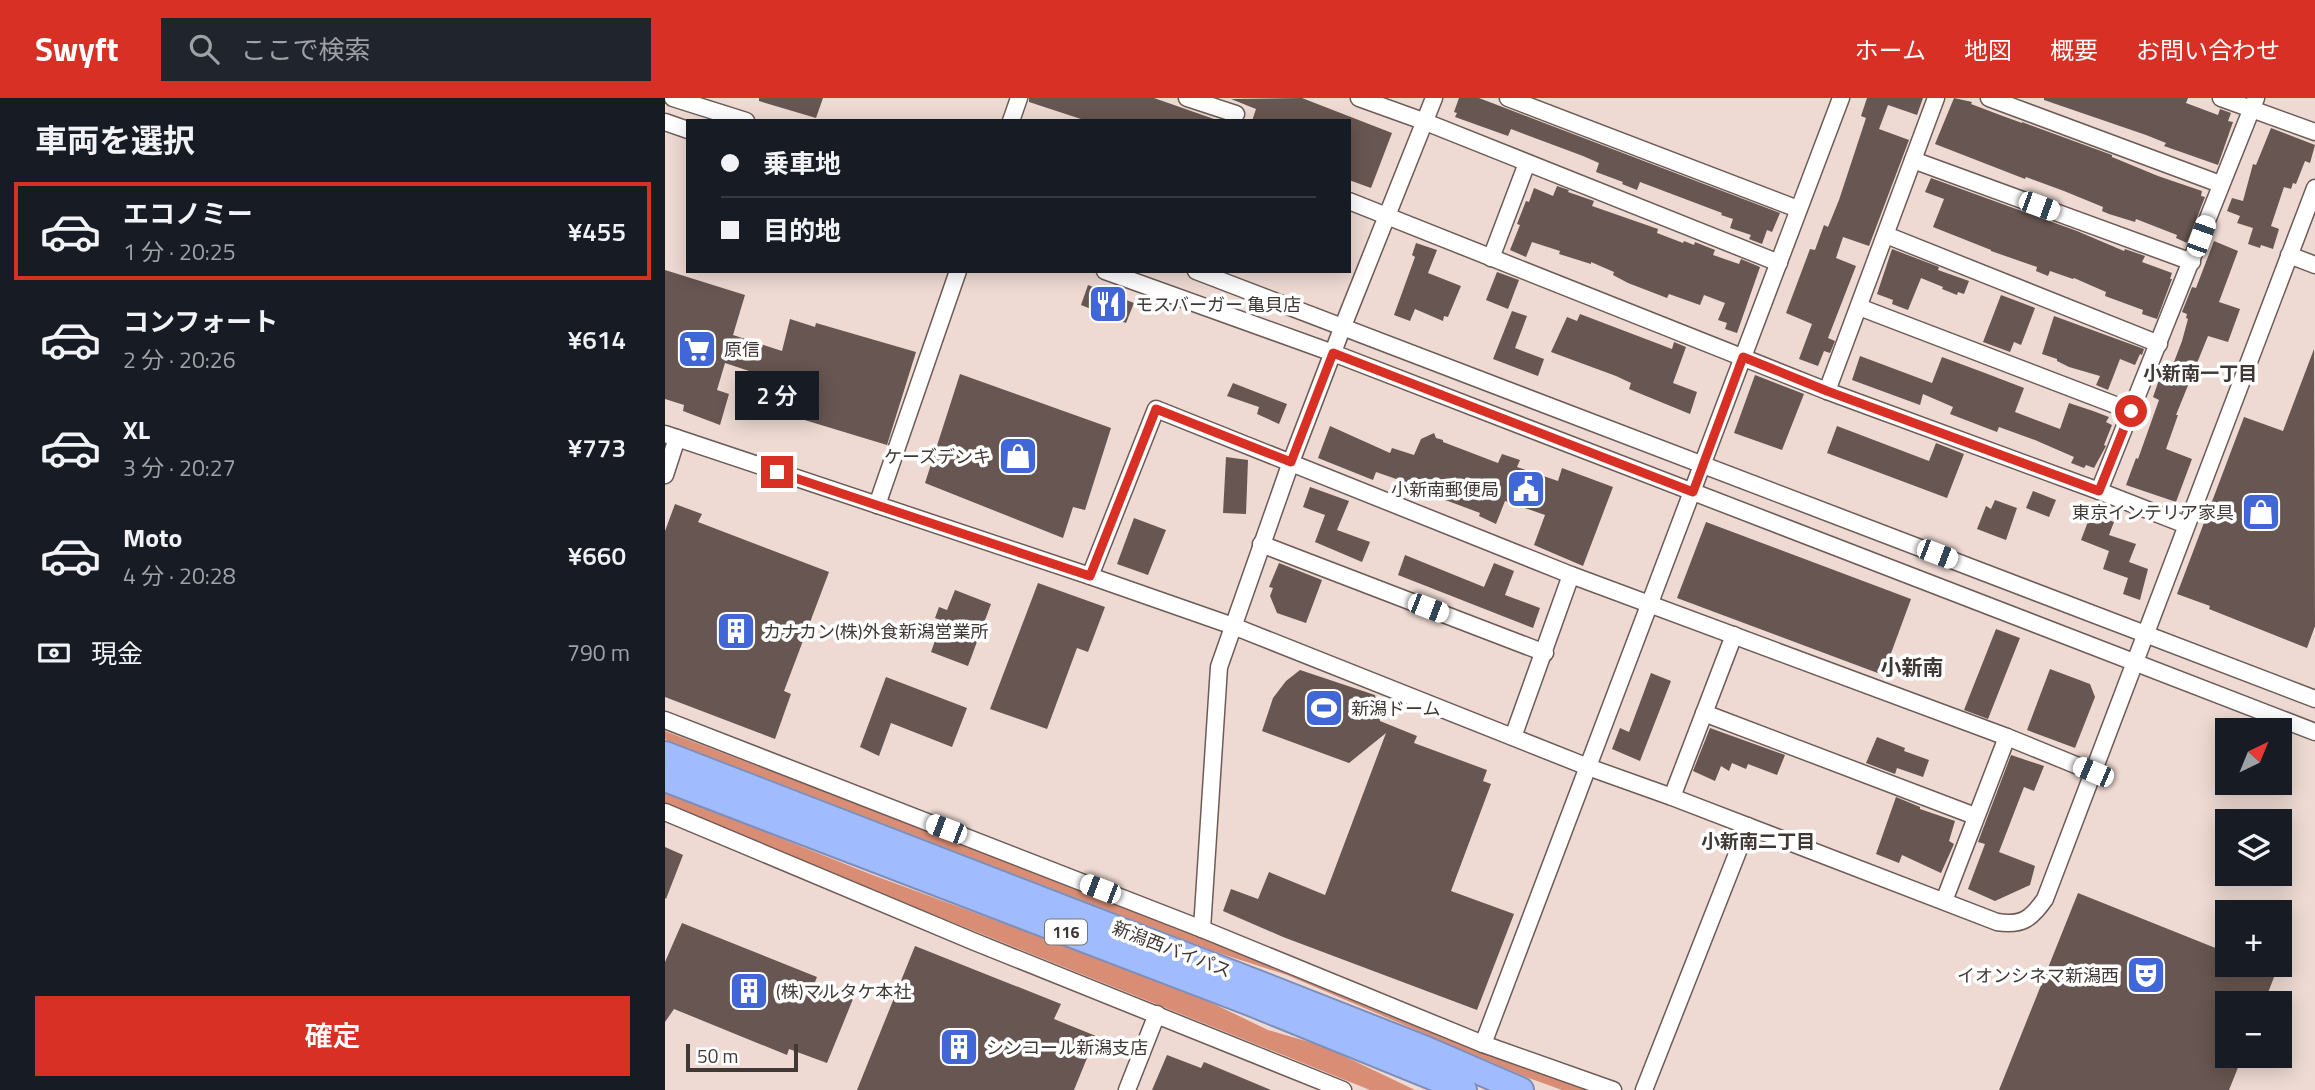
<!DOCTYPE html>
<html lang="ja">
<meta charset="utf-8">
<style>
:root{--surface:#171b24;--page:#20242c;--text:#f1f3f6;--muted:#9ea1a6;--line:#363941;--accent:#d93025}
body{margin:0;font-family:"Titillium Web","Noto Sans JP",sans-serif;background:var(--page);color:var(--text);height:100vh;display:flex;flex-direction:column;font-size:26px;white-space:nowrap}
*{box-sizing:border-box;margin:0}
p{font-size:23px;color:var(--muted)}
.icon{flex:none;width:38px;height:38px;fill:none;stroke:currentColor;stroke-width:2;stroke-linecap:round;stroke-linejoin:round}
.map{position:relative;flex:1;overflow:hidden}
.sheet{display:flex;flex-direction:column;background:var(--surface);width:665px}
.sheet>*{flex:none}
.top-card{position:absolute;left:21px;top:21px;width:665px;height:154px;border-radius:0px;box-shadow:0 4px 18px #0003;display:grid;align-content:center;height:154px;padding:0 35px;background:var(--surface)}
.needle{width:46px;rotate:43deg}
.fabs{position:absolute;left:1550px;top:620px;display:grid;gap:14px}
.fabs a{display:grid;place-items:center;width:77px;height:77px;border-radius:0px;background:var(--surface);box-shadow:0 4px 18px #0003;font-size:35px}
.scale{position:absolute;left:21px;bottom:18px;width:112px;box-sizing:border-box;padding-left:7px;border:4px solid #403835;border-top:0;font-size:19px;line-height:24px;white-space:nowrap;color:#403835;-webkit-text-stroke:5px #fff;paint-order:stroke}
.end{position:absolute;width:32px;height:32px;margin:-16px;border:9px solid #d93025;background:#fff;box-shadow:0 0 0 4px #fff}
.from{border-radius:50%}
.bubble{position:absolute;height:49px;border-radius:0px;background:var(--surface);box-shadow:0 4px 18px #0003;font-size:23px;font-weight:600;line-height:49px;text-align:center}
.car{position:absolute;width:21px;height:42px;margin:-21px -10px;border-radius:9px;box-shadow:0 0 5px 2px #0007;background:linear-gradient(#fff 24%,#345 0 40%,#fff 0 76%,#345 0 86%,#fff 0)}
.top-card b{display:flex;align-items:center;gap:24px;height:66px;font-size:26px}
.top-card b+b{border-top:2px solid var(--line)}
.top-card i{width:18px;height:18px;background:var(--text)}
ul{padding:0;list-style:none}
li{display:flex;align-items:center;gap:21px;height:98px;margin:0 14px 10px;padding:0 21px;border:4px solid transparent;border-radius:0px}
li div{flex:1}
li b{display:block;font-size:26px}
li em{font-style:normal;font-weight:600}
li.current{border-color:var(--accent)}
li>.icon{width:63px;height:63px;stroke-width:1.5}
h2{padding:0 35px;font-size:32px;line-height:84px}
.pay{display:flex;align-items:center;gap:18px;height:77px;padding:0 35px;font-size:26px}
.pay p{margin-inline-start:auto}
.button{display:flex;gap:14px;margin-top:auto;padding:14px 35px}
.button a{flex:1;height:80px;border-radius:0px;background:var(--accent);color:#fff;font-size:28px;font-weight:600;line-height:80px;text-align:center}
header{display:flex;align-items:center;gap:42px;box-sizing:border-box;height:98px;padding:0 35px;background:var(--accent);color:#fff}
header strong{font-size:33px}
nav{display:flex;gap:38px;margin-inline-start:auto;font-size:24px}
.search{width:490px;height:63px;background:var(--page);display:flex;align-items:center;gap:18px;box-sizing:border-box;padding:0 24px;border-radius:0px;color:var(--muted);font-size:26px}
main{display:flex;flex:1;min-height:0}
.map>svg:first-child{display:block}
.forest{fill:#da8d75}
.building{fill:#675651}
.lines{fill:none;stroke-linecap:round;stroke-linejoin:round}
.minor-casing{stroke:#6c5b56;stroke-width:19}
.highway-casing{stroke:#7e8eb8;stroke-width:28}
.minor{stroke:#fff;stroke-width:16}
.highway{stroke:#a0bcfe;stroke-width:24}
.route{stroke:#d93025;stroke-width:9}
.labels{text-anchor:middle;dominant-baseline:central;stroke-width:7;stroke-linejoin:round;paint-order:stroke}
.shield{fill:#fff;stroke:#797472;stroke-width:2}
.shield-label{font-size:16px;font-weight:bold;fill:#403835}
.poi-label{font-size:18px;fill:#403835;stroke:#fff;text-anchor:start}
.street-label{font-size:18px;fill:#403835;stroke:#fff}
.neighbourhood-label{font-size:19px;font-weight:bold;fill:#403835;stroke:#fff}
.quarter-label{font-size:21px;font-weight:bold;fill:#403835;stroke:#fff}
</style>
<header>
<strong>Swyft</strong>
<div class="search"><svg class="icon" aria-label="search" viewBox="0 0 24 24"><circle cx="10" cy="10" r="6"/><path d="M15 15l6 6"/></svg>ここで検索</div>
<nav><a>ホーム</a><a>地図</a><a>概要</a><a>お問い合わせ</a></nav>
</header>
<main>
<section class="sheet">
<h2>車両を選択</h2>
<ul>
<li class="current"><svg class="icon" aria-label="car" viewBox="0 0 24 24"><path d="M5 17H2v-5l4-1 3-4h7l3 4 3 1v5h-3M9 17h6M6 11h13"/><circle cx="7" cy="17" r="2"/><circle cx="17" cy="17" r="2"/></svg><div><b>エコノミー</b><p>1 分 · 20:25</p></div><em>¥455</em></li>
<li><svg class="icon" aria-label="car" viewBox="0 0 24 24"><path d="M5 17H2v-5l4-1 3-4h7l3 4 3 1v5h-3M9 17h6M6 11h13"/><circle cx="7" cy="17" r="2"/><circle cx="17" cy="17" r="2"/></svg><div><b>コンフォート</b><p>2 分 · 20:26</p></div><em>¥614</em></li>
<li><svg class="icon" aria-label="car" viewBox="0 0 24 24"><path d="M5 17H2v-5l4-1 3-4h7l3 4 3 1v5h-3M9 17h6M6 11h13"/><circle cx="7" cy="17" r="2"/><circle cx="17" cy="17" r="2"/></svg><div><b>XL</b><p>3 分 · 20:27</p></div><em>¥773</em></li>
<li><svg class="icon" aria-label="car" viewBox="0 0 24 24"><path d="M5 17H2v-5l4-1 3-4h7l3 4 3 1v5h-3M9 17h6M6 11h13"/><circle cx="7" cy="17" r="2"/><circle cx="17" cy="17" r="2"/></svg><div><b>Moto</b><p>4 分 · 20:28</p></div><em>¥660</em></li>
</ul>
<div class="pay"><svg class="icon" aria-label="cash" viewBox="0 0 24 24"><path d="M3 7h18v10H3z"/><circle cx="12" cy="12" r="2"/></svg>現金<p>790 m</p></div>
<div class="button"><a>確定</a></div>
</section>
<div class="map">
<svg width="1650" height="992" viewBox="0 0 1650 992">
<rect width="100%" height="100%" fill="#eedad3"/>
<g class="forest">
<path d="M0,633L471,812L922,992H897L861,979L622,877L551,854L4,643L0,641Z"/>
<path d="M0,694L205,776L397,847L547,905L603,932L658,948L750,992H705L257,812L0,705Z"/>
</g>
<g class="building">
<path d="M94,0H158L151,20L94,3Z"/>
<path d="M364,0H489L549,21L548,23H422L364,4Z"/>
<path d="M637,0L727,35L706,90L684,82V23H587L591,11L566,1Z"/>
<path d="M794,0H814L1115,115L1107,134L1102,132L1097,146L1084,141L1086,137L1065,130L1068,121L1056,117L1057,115L975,84L972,92L957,86L958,84L931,74L934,65L918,58L846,31L843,38L790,19L792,15L789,14Z"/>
<path d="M1202,0H1258L1252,17L1223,7L1214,31L1244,42L1204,148L1178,139L1171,160L1191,168L1163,240L1170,243L1165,255L1159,253L1153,268L1134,261L1147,226L1121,215L1145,151L1150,152L1159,127L1163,129L1174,102L1201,20L1196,18Z"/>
<path d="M1289,0L1307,4L1306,6L1335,17L1357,25V24L1447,57V59L1493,78L1537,93L1536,98L1540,99L1522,145L1511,140L1512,137L1471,121L1470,124L1444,116L1437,113L1438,109L1399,93L1361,79L1360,81L1270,46Z"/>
<path d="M1379,0H1523L1521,5L1553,17L1555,11L1566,15L1563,23L1568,24L1553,67L1499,48L1501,45L1481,37L1379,2Z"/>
<path d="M1606,30L1650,47L1645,65L1640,63L1631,86L1628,85L1626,91L1619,89L1606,128L1614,131L1608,151L1596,147L1595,150L1583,146L1588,130L1572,125L1575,118L1562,113L1567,100L1578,103L1588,66L1591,67Z"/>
<path d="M1266,80L1412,133L1459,153L1460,151L1480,158L1477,164L1507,175L1505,181H1507L1492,221L1477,216L1478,212L1440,198L1441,194L1409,180L1408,181L1385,173L1383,178L1371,173L1372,169L1326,153V152L1268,129L1279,101L1260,94Z"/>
<path d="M892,88L904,92L903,94L929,103L927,108L993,131L992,135L1018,145L1019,143L1029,147L1030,144L1050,152L1048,157L1074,166L1076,161L1095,169L1072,235L1060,231L1062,225L1053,222L1060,205L1039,197L1035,207L1004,196L1002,200L963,185L948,177L949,174L926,164V166L894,156L895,153L867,144L861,159L845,152L855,127L852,126L861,103L864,104L869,90L888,98Z"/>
<path d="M1549,143L1573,153L1554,204L1575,211L1563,244L1543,238L1511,317H1513L1501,351L1527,361L1511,404L1461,387L1471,360L1473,361L1494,302L1488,299L1494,282L1501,285L1517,243L1523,221L1521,220L1522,216L1517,214L1527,189L1531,190Z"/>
<path d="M751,145L772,152L763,175L796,188L783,219L779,218L778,223L750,211L745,223L729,217L750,159L747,157Z"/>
<path d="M1227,151L1274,169L1273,172L1304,183L1299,196L1293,194L1292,197L1277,191L1278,189L1256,180L1243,212L1227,206L1228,202L1212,196Z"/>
<path d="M0,172L80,197L68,237L117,253L125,221L150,229L151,225L251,254L222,347L123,317L132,289L60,265L52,292L64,296L55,327L18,313L19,307L0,301Z"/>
<path d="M832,174L854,182L843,211L821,202Z"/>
<path d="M423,187L469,205L461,225L416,207Z"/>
<path d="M1336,197L1370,210L1356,247L1349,244L1345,254L1318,244Z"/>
<path d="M847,213L862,218L850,250L879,261L873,278L828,261Z"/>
<path d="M915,216L1007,251L1009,244L1021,249L1008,285L1032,294L1025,316L964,291L966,285L951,278L886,254L902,219L912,223Z"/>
<path d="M1389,218L1479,251L1477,257L1475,256L1470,267L1455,261L1443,292L1431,287L1435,278L1404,269L1392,263V261L1377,256Z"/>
<path d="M1649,251L1650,528L1642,550L1544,511L1545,508L1512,496L1579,319L1618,333Z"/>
<path d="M1195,258L1267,285L1277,259L1320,275L1359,290L1350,314L1395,331L1404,305L1428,313L1444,319L1441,324L1447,327L1439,347L1441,348L1429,370L1421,367L1419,370L1406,365L1409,359L1370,342L1334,329L1332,334L1285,316L1288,309L1258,296L1255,307L1187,282Z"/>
<path d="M295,276L446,330L420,412L408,409L398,440L260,385Z"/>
<path d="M1090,277L1139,296L1117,352L1069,335Z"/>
<path d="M568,285L622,306L614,326L592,316L594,309L562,298Z"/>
<path d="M665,328L725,355L727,350L749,357L756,341L769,335L771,340L778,342V344L833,365L837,356L855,362L852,369L893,383L897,370L948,389L918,468L869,447L880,417L840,403L831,426L814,418L815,415L759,394L760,391L711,374L708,382L653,360Z"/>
<path d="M1172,328L1264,363L1271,345L1299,356L1282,400L1162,355Z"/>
<path d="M561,359L583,362L581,416L558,415Z"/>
<path d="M645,389L684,403L672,432L705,444L697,464L650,444L660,417L638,409Z"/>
<path d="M1368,393L1391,402L1384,419L1361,410Z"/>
<path d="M1330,402L1352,410L1341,442L1312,431L1321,408L1326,411Z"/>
<path d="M10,406L37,416L33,424L164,474L119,593L126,596L110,641L0,599V433Z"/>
<path d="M1436,419L1449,424L1444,437L1471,446L1464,464L1483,471L1475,502L1458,496L1463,480L1438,471L1444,453L1416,442L1424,421L1434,425Z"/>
<path d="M469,420L501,432L483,477L452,466Z"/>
<path d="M1041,424L1246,501L1218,577L1012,500Z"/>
<path d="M740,457L819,489L829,465L849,473L840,497L875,510L868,530L733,477Z"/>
<path d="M614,465L657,482L641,525L612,515L605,498L608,490L604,489Z"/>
<path d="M373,485L440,509L423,554L412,550L382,631L325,611Z"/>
<path d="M290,492L326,506L303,568L266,554L277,523L270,520L274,509L282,512Z"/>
<path d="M1331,531L1355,540L1323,621L1299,612Z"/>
<path d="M1385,571L1425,586L1430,599L1410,650L1362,632Z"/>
<path d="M635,572L710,597L715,623L752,638L749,645L822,672L818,683L826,686L786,793L849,816L812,912L618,839L558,813L566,791L593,801L604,774L660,797L721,635L684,665L597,633L608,600L621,583Z"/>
<path d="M986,575L1006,583L975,663L947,651L955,630L964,634Z"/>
<path d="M221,579L302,610L287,649L226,625L214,658L195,649Z"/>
<path d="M1045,630L1120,657L1112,677L1083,666L1081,671L1067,665L1064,673L1056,668L1050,683L1028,673Z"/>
<path d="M1212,639L1240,650L1239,653L1264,662L1258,679L1232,670L1230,676L1201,665Z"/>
<path d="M1346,657L1379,668L1369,693L1359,689L1334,754L1370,768L1365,787L1330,803L1303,791L1320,746L1313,744Z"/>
<path d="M1231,699L1255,709V711L1290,723L1284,743L1289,746L1276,775L1237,757L1234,765L1211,756Z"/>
<path d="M0,749L18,757L1,801L0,800Z"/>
<path d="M1413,795L1563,855V866H1591L1611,874L1599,905H1563V957H1578L1564,992H1334Z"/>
<path d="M17,825L152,879L150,884L188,901L162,965L124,951L122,957L9,911L0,924V864Z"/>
<path d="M250,848L396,906L389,921L431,938L409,992H192Z"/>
<path d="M502,957L536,970L539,964L606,992H487Z"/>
</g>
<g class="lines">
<g class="minor-casing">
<g id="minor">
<path d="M8,0L81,23"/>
<path d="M522,0L571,16"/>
<path d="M694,0L758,23L1114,165"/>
<path d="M843,0L1133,111"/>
<path d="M1324,0L1555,86"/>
<path d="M1556,0L1650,34"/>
<path d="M346,23L354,0"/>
<path d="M0,24L23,32"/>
<path d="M1248,62L1527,164"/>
<path d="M684,103L1162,293L1434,393L1521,427"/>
<path d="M1221,137L1494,246"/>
<path d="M1624,157L1650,167"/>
<path d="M826,160L862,65"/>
<path d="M440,173L668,255L1650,634"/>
<path d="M531,173L1650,601"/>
<path d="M1194,209L1466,313"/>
<path d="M1162,293L1271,0"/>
<path d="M0,336L425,478L568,528L923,669L1007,699L1332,824C1357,828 1366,821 1380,801L1650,90"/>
<path d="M0,377L12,340"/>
<path d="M1434,393L1591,0"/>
<path d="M212,407L293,173"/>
<path d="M596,446L880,555"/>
<path d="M425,478L491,311L906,477L1342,639L1428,674"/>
<path d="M1039,615L1310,718"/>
<path d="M0,622L537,831L818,946L948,992"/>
<path d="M848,639L906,477"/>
<path d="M1007,699L1069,537"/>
<path d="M0,714L310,844L678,992"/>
<path d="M1279,803L1342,639"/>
<path d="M537,831L554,569L626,364L678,228L769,0"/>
<path d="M818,946L1176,0"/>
<path d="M462,992L492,916"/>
<path d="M979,992L1083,728"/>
</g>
</g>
<g class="highway-casing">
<g id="highway">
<path d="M0,656L593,885L761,951L856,992"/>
<path d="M0,681L585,905L799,992"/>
</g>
</g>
<use href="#minor" class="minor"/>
<use href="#highway" class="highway"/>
</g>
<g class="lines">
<path class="route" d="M112,374L425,478L491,311L626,364L668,255L1028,394L1078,259L1162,293L1434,393L1466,313"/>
</g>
<defs>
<g id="restaurant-square" transform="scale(2.0125)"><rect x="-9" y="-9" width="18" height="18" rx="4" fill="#4166d8" stroke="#fff"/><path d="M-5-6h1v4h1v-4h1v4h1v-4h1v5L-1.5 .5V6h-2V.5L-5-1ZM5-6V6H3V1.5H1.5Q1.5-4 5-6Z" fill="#fff"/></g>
<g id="supermarket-square" transform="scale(2.0125)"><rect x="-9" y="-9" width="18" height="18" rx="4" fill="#4166d8" stroke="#fff"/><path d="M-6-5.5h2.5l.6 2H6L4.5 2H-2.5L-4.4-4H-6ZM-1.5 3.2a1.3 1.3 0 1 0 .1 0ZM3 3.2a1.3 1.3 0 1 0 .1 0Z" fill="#fff"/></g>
<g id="shop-square" transform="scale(2.0125)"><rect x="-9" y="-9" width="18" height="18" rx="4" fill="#4166d8" stroke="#fff"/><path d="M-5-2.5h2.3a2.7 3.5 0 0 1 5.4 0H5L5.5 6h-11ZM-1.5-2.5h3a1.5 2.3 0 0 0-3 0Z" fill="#fff"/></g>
<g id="civic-square" transform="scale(2.0125)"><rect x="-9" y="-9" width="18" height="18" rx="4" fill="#4166d8" stroke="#fff"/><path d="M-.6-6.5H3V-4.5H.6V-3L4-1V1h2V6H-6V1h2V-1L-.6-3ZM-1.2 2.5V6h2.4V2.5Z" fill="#fff"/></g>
<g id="building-square" transform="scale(2.0125)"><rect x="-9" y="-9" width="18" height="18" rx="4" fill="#4166d8" stroke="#fff"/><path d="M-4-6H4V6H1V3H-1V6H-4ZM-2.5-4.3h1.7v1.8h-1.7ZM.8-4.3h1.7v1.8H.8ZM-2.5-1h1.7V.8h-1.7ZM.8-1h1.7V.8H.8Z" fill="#fff"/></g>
<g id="stadium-square" transform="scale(2.0125)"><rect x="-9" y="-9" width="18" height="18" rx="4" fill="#4166d8" stroke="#fff"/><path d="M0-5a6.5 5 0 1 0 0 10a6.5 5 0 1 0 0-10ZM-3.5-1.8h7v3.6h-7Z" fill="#fff"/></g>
<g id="theatre-square" transform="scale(2.0125)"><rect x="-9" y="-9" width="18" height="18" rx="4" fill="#4166d8" stroke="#fff"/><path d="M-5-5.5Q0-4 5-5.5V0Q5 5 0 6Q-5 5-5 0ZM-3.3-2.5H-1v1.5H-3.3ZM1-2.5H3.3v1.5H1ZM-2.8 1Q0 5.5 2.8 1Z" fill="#fff"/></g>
</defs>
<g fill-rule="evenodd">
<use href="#restaurant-square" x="443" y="206"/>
<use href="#supermarket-square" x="32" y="251"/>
<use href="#shop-square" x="353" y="358"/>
<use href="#civic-square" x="861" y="391"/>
<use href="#shop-square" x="1596" y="414"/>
<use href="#building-square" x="71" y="533"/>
<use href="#stadium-square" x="659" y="610"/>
<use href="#theatre-square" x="1481" y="877"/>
<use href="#building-square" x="84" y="893"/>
<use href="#building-square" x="294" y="949"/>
</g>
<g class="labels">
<rect class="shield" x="380" y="821.5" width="42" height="25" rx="5"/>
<g class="shield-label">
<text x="401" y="834">116</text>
</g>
<g class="poi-label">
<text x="470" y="206">モスバーガー 亀貝店</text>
<text x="59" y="251">原信</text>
<text x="326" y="358" text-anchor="end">ケーズデンキ</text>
<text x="834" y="391" text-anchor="end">小新南郵便局</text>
<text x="1569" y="414" text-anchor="end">東京インテリア家具</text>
<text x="98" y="533">カナカン(株)外食新潟営業所</text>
<text x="686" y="610">新潟ドーム</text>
<text x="1454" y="877" text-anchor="end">イオンシネマ新潟西</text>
<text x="111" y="893">(株)マルタケ本社</text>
<text x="321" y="949">シンコール新潟支店</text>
</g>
<g class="street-label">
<text transform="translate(507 851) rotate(21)">新潟西バイパス</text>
</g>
<g class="neighbourhood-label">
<text x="1535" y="274">小新南一丁目</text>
<text x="1093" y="742">小新南二丁目</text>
</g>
<g class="quarter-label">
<text x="1247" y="569">小新南</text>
</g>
</g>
</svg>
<div class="fabs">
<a><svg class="needle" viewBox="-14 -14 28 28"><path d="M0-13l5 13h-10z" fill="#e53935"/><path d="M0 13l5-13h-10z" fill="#9ea1a6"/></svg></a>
<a><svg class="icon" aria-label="layers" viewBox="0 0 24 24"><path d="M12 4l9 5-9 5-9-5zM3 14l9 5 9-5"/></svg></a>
<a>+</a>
<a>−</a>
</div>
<div class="scale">50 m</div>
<i class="end from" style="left:1466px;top:313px"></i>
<i class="end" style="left:112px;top:374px"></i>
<div class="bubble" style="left:70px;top:273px;width:84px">2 分</div>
<i class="car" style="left:1374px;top:108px;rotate:110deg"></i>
<i class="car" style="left:1536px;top:138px;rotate:20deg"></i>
<i class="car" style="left:1272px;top:456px;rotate:111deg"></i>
<i class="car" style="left:763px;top:510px;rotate:111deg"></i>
<i class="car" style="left:1428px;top:674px;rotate:293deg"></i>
<i class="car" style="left:281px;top:731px;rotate:291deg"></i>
<i class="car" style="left:435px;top:791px;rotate:291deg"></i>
<div class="top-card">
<b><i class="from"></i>乗車地</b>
<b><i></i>目的地</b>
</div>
</div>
</main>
